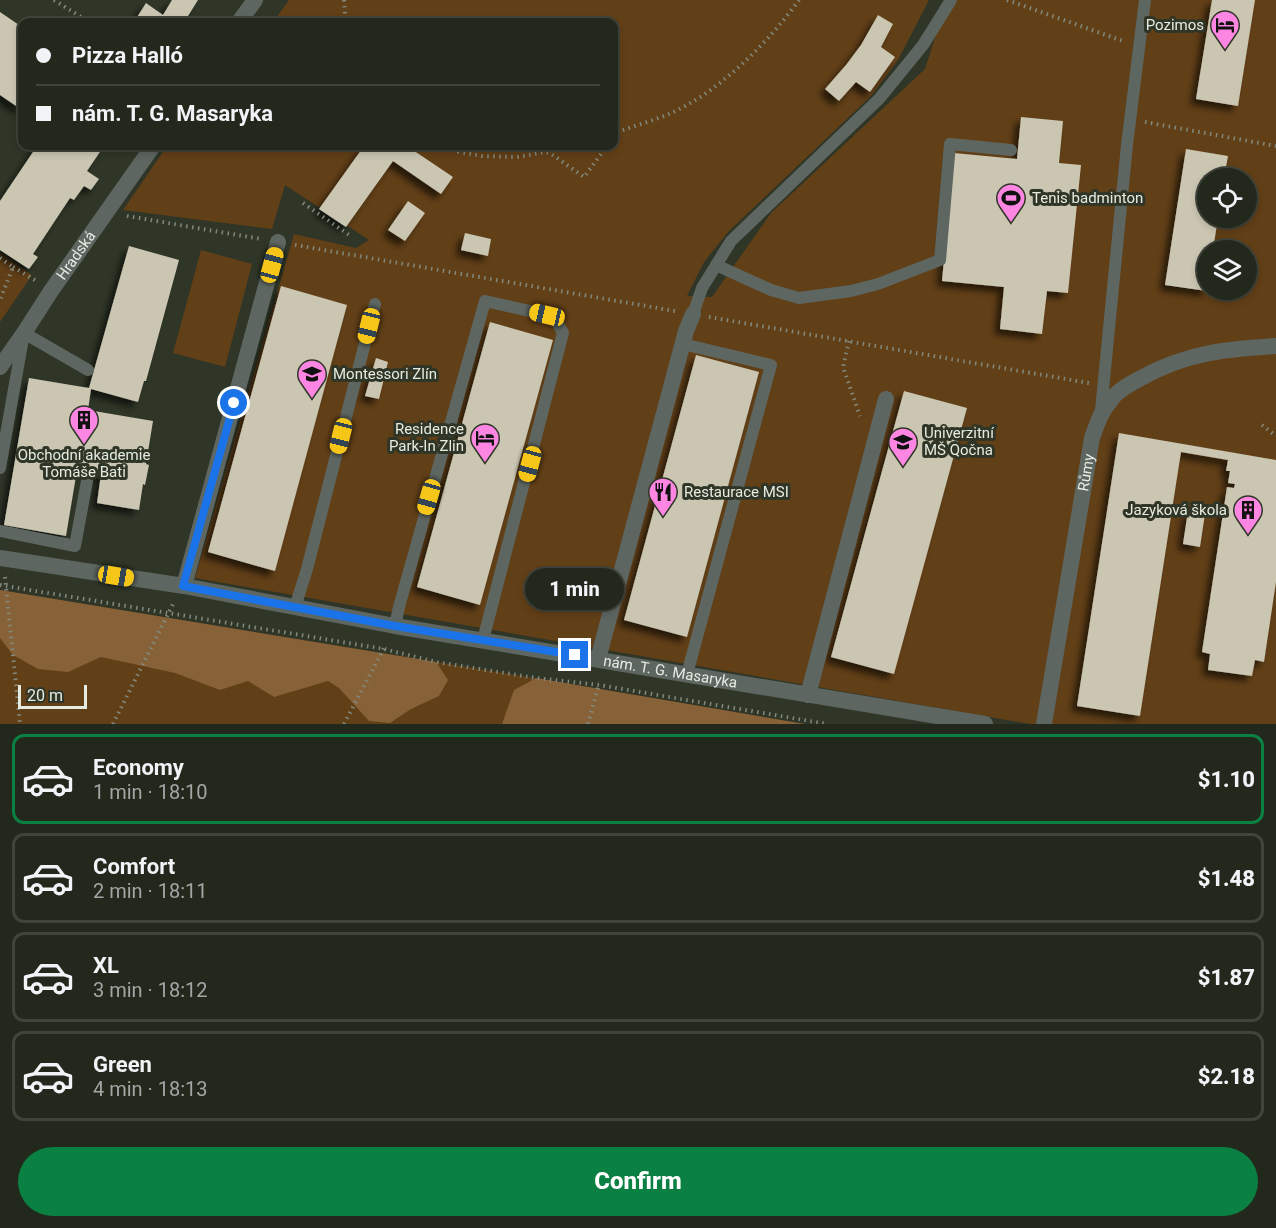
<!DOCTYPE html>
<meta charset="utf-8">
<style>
:root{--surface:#23281d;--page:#2b3026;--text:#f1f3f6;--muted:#a3a6a4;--line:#40443b;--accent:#0b8043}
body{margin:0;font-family:Roboto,sans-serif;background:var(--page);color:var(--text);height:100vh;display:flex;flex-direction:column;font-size:22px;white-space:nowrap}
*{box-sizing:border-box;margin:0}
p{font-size:20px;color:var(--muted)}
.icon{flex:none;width:33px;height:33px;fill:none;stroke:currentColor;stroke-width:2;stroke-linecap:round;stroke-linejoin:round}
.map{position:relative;height:724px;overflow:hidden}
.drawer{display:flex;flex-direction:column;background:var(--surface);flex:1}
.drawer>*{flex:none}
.guide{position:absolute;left:18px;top:18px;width:600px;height:132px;border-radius:12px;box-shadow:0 3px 9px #0003,0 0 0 2px var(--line);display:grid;align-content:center;height:132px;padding:0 18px;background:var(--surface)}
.controls{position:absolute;left:1197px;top:168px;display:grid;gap:12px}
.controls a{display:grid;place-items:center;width:60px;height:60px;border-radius:50%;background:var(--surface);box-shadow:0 3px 9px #0003,0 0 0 2px var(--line);font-size:30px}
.scale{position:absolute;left:18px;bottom:15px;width:69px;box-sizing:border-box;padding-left:6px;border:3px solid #e6ebe1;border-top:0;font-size:16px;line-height:21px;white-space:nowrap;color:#e6ebe1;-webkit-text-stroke:4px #2f3627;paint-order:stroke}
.end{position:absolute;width:27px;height:27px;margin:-14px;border:8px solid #1a73e8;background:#fff;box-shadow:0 0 0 3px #fff}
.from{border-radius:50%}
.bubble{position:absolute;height:42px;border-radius:21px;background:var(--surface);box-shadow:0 3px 9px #0003,0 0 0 2px var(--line);font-size:20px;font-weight:800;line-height:42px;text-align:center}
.car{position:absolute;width:18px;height:36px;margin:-18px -9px;border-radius:8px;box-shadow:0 0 4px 2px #0007;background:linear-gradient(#f5c518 24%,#345 0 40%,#f5c518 0 76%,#345 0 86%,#f5c518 0)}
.guide b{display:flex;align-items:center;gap:21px;height:57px;font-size:22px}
.guide b+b{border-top:2px solid var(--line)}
.guide i{width:15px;height:15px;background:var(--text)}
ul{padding:10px 0 0;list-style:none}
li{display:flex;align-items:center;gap:18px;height:90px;margin:0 12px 9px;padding:0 6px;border:3px solid var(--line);border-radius:12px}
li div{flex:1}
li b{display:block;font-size:22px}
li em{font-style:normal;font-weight:800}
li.active{border-color:var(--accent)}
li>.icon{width:54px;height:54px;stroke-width:1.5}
.primary-button{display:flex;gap:12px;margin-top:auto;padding:12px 18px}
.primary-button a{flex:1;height:69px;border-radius:36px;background:var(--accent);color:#fff;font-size:24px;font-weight:800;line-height:69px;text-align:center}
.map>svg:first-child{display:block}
.green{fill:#613f17;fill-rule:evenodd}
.forest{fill:#876137}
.building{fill:#cac6b2;filter:url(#shadow)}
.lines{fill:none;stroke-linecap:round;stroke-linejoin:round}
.path{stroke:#838a7d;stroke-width:4;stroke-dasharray:1.5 4.5;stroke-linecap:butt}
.service{stroke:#5e6661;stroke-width:12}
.minor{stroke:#5e6661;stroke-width:16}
.route{stroke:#1a73e8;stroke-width:8}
.labels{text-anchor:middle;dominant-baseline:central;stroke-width:6;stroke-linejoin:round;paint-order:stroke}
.poi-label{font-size:15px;fill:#e6ebe1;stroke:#2f3627;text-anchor:start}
.street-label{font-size:15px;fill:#e6ebe1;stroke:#2f3627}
</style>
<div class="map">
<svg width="1276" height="724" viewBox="0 0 1276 724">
<defs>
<filter id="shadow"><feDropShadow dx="-5.5" dy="5.5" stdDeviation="3" flood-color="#0009"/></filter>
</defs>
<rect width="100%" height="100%" fill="#2f3627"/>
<g class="green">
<path d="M289,0H929L898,60L871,96L729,231L704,262L687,296L712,297L771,213L925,69L947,0H1276V724H1030L195,578L294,234L356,248L369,240L285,185L272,229L123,210L167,146H614V22H273ZM1208,178H1246V218H1208ZM1208,250H1246V290H1208Z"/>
<path d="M201,250L252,264L225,367L173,353Z"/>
<path d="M0,253L32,275L0,322Z"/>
<path d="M0,590C268,635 536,677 804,724H0Z"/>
</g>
<g class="forest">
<path d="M0,590L436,662L448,680L439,696L411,709L390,723L369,721L339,688L328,681L274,697L248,681L220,690L175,673L101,657L68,672L38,669L13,655L0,638Z"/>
<path d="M536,678L805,724H502L514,690Z"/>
</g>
<g class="building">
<path d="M172,0H198L188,16L193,19L191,22H134L146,3L163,15Z"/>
<path d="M1212,0H1255L1238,106L1196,99Z"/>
<path d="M0,12L22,27V110L0,95Z"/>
<path d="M878,15L893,24L881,47L895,57L870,92L856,82L839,101L825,89L846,65L861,45Z"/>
<path d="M1021,117L1063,121L1059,163L1081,165L1068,293L1047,291L1042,334L1000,329L1004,287L942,281L954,153L1017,159Z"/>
<path d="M37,146H104L87,171L99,179L91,190L84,186L74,200L70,198L33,254L38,257L29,269L0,250V201Z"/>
<path d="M364,146H407L453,177L441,194L393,161L346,227L319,209Z"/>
<path d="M1186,149L1228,156L1224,178H1208V218H1218L1213,250H1208L1207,291L1165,285Z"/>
<path d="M408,201L425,213L405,241L388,230Z"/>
<path d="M465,233L491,239L488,256L461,250Z"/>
<path d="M129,246L179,260L146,381H144L138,402L91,389L88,410L153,421L146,464L149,465L145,485L143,484L139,510L97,503L101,474L77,470L66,536L4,525L29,378L89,388Z"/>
<path d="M281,286L347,305L275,571L208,552Z"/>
<path d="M490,322L553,340L480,605L417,587Z"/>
<path d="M696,355L759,372L687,637L624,620Z"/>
<path d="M376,358L388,362L379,399L365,396Z"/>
<path d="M904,391L967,408L894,674L831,657Z"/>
<path d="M1119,433L1276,460V582L1264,662L1255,660L1252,676L1208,670L1210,654L1202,652L1227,487L1234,488L1235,484L1228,483L1230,471H1226L1228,460L1181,452L1140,716L1077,706Z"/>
<path d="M1188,511L1205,514L1200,547L1183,544Z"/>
</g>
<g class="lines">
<g class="path">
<path d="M54,0L89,22"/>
<path d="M344,0L345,14L348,22"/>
<path d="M1007,0L1123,41"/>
<path d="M1145,122L1276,146"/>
<path d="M614,137L617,132C634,126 652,121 669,114C718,93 768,43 799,0"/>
<path d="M340,146L342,147"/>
<path d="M447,146L459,152L482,156L517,157L546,152L550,153L584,177L607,146"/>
<path d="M303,203L352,237"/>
<path d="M127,216L261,239"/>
<path d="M295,245L675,311"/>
<path d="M0,258L13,267L0,300"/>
<path d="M13,267L35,280"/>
<path d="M709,317L1089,383"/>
<path d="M849,341L843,367L860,416"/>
<path d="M1262,425L1276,436"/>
<path d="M5,577L20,724"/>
<path d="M0,585L384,649L436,662L536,678L599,685L827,724"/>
<path d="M113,724L173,604"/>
<path d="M344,724L384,648"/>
<path d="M588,724L599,684"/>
</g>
<g class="service">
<path d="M716,265L771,290L799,298L851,291L878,284L940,260L950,144L1011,150"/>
<path d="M693,314L702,288L731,241L879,99L923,45L951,0"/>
<path d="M683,344L771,365L687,674"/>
<path d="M1101,410L1127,145L1145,0"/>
<path d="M0,468L24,333L88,370"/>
<path d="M0,531L75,546L87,481"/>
<path d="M295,607L307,569L375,304"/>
<path d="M395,626L399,607L485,301L547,315L557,322L563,333L483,640"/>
</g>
<g class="minor">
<path d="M239,22L255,0"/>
<path id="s1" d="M0,367L24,333L51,291L153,146"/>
<path id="s2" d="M0,558L184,586L395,626L985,724"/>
<path d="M184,586L278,242"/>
<path d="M598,659L686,331L693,314"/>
<path d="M808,695L886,399"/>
<path id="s3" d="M1044,724L1092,438C1097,424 1101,411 1111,400C1118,390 1130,384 1141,378C1186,353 1225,349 1276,346"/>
</g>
</g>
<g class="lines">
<path class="route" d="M234,403L183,586L395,626L575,655"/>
</g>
<defs>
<g id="hotel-pin" transform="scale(1.5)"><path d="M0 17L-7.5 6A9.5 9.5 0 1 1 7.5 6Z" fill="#fd86e2" stroke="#2f3627"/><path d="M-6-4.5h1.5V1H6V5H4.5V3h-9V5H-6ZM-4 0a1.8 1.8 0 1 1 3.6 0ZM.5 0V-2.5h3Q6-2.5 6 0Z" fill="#111"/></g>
<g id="stadium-pin" transform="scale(1.5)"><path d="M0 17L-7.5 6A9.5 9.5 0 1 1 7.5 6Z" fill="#fd86e2" stroke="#2f3627"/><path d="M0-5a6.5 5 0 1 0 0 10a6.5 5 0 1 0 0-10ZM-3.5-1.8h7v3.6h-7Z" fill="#111"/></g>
<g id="school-pin" transform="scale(1.5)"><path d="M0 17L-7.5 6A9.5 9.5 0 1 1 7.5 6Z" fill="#fd86e2" stroke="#2f3627"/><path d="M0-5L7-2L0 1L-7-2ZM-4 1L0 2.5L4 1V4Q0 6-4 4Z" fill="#111"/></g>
<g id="building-pin" transform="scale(1.5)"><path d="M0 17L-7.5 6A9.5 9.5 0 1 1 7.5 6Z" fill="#fd86e2" stroke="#2f3627"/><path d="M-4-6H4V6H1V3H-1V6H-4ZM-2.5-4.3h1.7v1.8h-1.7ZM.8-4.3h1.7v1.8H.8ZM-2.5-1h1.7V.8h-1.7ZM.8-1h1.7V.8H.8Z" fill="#111"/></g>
<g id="restaurant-pin" transform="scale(1.5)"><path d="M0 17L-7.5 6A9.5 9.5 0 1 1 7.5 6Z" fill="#fd86e2" stroke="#2f3627"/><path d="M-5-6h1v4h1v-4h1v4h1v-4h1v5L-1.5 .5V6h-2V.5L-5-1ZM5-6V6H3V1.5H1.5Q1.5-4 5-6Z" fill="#111"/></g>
</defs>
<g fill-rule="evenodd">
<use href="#hotel-pin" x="1225" y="25"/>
<use href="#stadium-pin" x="1011" y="198"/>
<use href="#school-pin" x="312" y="374"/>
<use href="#building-pin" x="84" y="420"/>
<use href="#hotel-pin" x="485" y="438"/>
<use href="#school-pin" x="903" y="442"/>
<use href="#restaurant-pin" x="663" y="492"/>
<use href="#building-pin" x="1248" y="510"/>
</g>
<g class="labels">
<g class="poi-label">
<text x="1204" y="25" text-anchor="end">Pozimos</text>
<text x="1032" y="198">Tenis badminton</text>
<text x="333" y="374">Montessori Zlín</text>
<text x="464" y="429" text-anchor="end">Residence<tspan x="464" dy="17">Park-In Zlin</tspan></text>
<text x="924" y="433">Univerzitní<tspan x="924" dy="17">MŠ Qočna</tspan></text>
<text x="84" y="455" text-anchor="middle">Obchodní akademie<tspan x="84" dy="17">Tomáše Bati</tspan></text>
<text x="684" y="492">Restaurace MSI</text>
<text x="1227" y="510" text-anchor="end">Jazyková škola</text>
</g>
<g class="street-label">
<text stroke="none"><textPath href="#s1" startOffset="135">Hradská</textPath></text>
<text stroke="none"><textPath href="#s3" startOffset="255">Růmy</textPath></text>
<text stroke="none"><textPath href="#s2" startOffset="680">nám. T. G. Masaryka</textPath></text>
</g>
</g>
</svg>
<div class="controls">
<a><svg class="icon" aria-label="locate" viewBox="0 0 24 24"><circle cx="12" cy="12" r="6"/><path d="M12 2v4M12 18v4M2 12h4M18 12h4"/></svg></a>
<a><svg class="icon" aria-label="layers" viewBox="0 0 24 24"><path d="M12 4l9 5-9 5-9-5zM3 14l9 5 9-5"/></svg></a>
</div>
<div class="scale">20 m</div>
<i class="end from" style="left:234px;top:403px"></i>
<i class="end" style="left:575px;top:655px"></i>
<div class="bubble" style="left:525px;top:568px;width:99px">1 min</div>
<i class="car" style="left:272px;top:265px;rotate:15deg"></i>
<i class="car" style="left:547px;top:315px;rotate:283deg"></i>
<i class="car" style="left:369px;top:326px;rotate:194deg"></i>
<i class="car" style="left:341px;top:436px;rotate:194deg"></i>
<i class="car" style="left:530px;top:464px;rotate:195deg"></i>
<i class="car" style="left:429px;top:497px;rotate:196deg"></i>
<i class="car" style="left:116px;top:576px;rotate:99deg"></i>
<div class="guide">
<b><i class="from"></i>Pizza Halló</b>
<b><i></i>nám. T. G. Masaryka</b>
</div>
</div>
<section class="drawer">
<ul>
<li class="active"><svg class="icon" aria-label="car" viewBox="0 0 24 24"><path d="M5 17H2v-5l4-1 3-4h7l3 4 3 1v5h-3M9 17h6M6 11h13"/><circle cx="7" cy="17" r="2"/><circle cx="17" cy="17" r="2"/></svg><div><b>Economy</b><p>1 min · 18:10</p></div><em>$1.10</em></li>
<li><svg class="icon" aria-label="car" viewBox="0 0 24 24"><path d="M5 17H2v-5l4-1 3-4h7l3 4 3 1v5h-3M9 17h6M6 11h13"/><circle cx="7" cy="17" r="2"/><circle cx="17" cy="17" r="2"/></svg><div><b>Comfort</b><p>2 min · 18:11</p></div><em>$1.48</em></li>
<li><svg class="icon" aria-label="car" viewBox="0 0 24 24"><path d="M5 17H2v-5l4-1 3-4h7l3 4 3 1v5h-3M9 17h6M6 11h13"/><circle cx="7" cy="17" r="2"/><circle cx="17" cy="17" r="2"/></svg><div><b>XL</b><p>3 min · 18:12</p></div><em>$1.87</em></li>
<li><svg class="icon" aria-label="car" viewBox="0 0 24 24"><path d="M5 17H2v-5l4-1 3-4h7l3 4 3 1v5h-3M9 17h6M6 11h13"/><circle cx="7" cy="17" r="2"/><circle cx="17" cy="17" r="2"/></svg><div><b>Green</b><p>4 min · 18:13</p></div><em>$2.18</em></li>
</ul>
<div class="primary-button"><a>Confirm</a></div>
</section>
